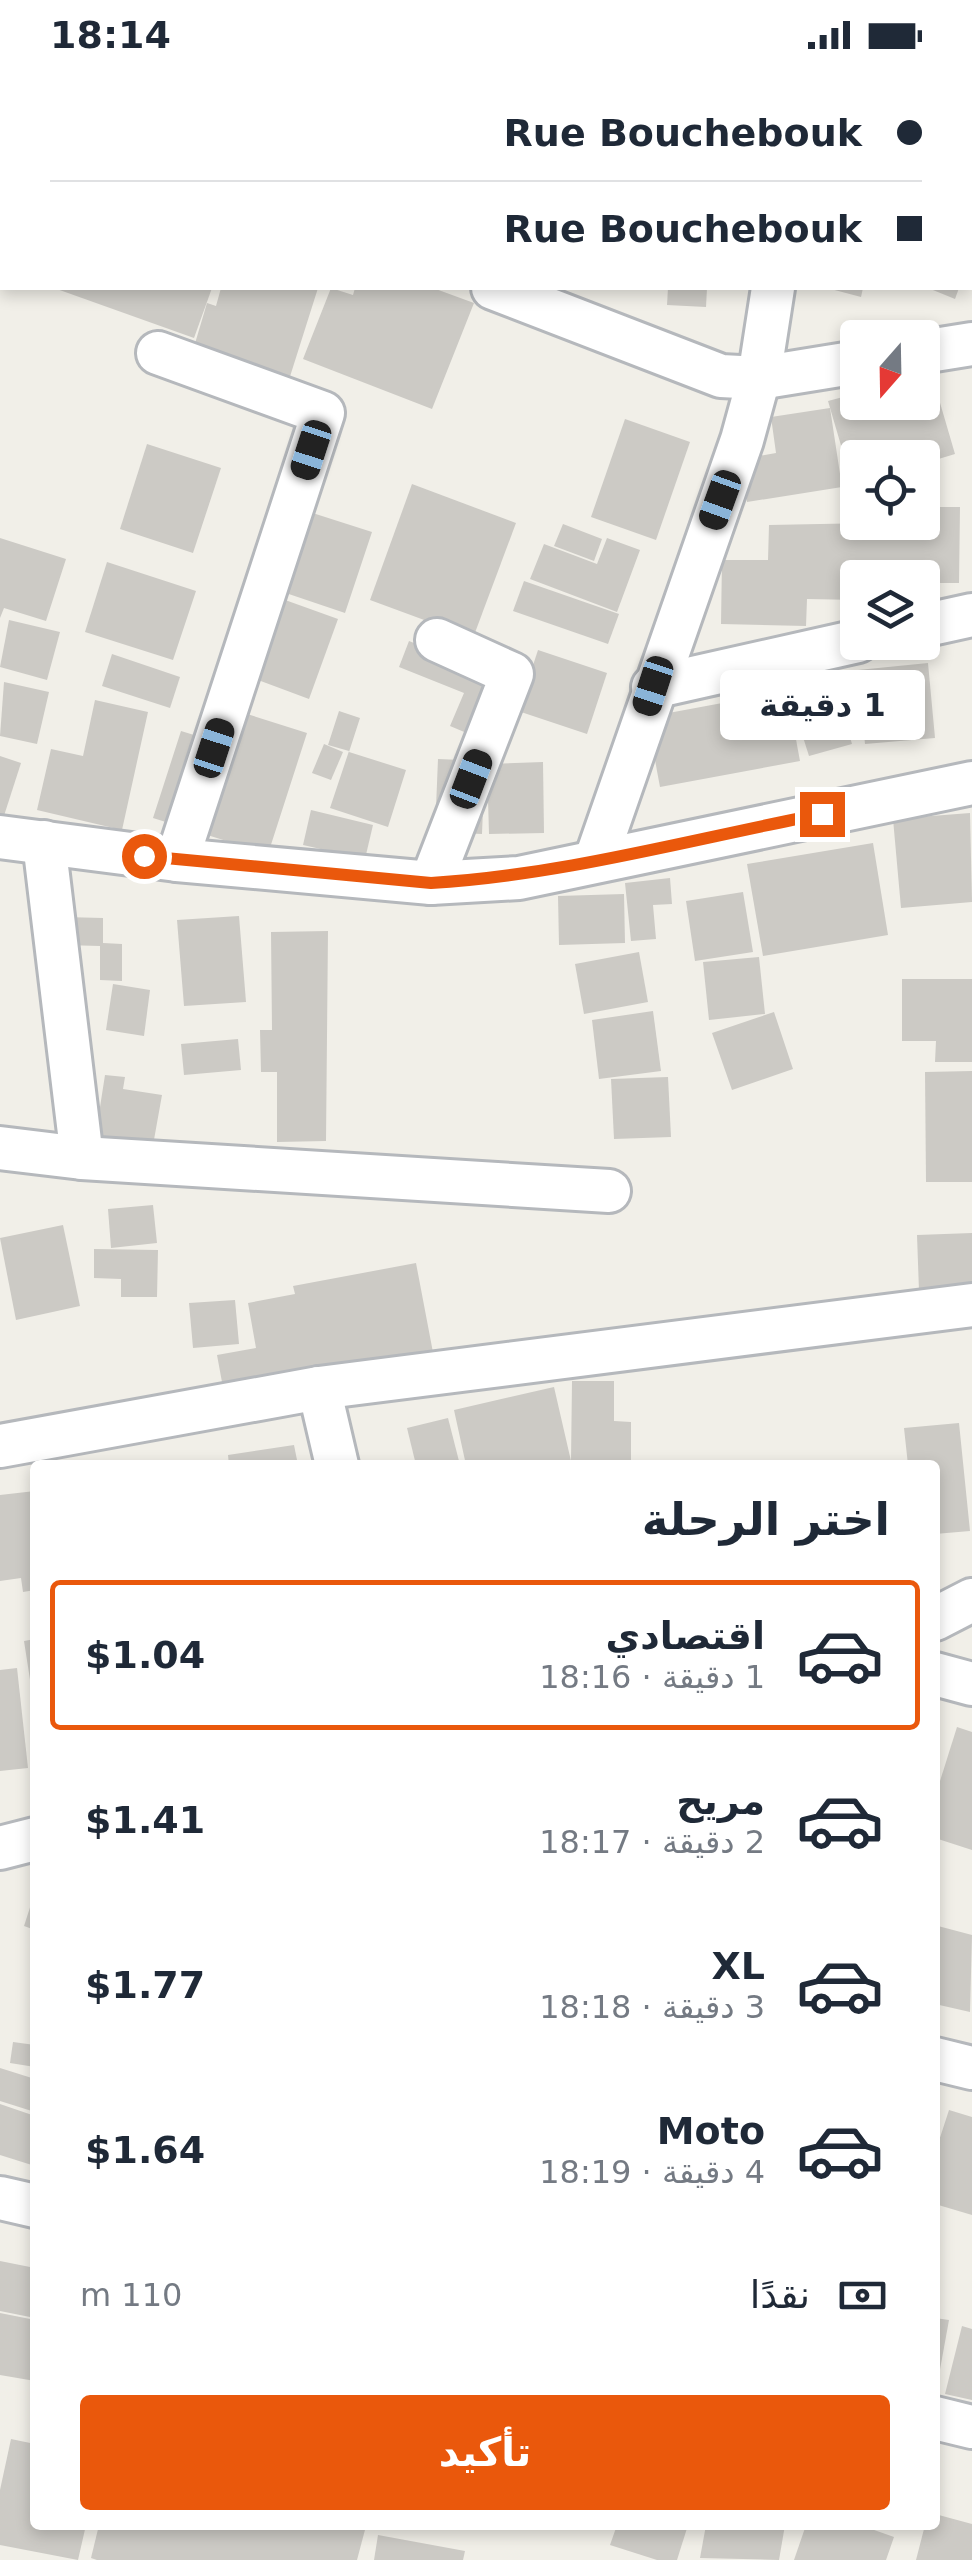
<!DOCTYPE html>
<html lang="ar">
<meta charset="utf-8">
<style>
:root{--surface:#fff;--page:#f6f6f7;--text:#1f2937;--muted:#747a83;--line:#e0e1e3;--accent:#ea580c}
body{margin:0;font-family:"DejaVu Sans","Noto Naskh Arabic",sans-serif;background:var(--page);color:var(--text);direction:rtl;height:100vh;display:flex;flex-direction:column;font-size:38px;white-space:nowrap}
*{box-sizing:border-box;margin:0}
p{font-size:32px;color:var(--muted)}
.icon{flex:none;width:55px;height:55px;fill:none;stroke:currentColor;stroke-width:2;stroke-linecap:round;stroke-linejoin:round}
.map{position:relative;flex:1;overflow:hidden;direction:ltr}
.drawer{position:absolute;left:30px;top:1390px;width:910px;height:1070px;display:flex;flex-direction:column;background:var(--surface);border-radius:10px;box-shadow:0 5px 15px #0003;direction:rtl}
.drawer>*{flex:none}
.hud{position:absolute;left:0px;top:0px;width:972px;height:220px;box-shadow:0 5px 15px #0003;direction:rtl;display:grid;align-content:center;height:220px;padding:0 50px;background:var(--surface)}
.needle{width:65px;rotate:200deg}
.buttons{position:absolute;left:840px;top:250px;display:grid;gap:20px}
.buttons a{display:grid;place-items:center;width:100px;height:100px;border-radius:10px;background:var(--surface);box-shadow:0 5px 15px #0003;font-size:50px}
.end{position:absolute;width:45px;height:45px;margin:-22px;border:12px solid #ea580c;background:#fff;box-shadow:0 0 0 5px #fff}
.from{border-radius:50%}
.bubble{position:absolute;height:70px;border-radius:10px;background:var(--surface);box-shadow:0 5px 15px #0003;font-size:32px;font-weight:700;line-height:70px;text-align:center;direction:rtl}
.car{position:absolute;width:30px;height:60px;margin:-30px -15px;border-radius:12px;box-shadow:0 0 8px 2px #0007;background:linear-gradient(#222 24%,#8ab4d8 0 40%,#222 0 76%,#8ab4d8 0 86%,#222 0)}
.hud b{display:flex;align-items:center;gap:35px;height:95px;font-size:38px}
.hud b+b{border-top:2px solid var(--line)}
.hud i{width:25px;height:25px;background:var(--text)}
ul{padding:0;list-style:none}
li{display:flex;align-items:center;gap:30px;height:150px;margin:0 20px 15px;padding:0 30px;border:5px solid transparent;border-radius:10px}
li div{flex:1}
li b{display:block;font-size:38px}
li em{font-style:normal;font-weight:700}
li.selected{border-color:var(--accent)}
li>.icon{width:90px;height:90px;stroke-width:1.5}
h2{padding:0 50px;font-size:45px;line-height:120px}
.pay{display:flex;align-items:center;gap:25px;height:110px;padding:0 50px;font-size:38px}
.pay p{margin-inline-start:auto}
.primary-button{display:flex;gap:20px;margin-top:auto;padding:20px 50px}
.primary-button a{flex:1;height:115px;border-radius:10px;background:var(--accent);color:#fff;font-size:40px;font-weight:700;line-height:115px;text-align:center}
.status{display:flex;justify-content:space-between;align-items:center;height:70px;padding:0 50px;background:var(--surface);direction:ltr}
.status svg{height:28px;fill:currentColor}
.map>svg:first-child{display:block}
.building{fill:#cccac5}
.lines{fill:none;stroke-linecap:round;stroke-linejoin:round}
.street-casing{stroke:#b5b8bc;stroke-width:48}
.street{stroke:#fff;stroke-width:42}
.route{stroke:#ea580c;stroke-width:12}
</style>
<div class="status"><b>18:14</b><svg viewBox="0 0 49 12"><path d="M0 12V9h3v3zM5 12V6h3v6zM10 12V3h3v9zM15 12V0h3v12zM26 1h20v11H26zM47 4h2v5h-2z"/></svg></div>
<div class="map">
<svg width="972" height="2490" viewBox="0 0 972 2490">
<rect width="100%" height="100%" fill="#f1efe8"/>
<g class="building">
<path d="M54,218H212L194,268Z"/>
<path d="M221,218H318L287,316L188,297L207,233L216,236Z"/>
<path d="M331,218L353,225L355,218H433L474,233L432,339L303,289Z"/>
<path d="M668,218H707L706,237L667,235Z"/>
<path d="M827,218H863L861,227Z"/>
<path d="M928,218H959L955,229Z"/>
<path d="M931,302L955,384L922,394V388H858V412L852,413L828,331L858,323V332H922V305Z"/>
<path d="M830,338L842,417L747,432L741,389L776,383L771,347Z"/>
<path d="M625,349L690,372L656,470L591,447Z"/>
<path d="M147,374L221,398L193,483L120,459Z"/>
<path d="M412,414L516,453L473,568L370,530Z"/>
<path d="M922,437H960L959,513H922V508H858V530L807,529L806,556L721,554L722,490H768L769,455L922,452Z"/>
<path d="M297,438L372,462L345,543L271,518Z"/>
<path d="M563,454L602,469L594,491L554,476Z"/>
<path d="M0,468L66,489L46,551L4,538L0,548Z"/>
<path d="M607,468L640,480L617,542L530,509L544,474L597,494Z"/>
<path d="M107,492L196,521L173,590L85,562Z"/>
<path d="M524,511L619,544L608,574L513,541Z"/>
<path d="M274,526L338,549L309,629L245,605Z"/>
<path d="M9,550L60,562L47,610L0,597Z"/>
<path d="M409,571L493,605L469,664L450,656L464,623L399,597Z"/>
<path d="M538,580L607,603L587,664L518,641Z"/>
<path d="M112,584L180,607L170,638L102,616Z"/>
<path d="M928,593L935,668L865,674L858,600Z"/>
<path d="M833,610L852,674L809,686L789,623Z"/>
<path d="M4,612L49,622L37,674L0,666Z"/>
<path d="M787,621L800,691L660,717L647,647Z"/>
<path d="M95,630L148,642L122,760L37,740L51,679L83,686Z"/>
<path d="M339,641L360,648L349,682L406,700L388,757L330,738L349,681L328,675Z"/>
<path d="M244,643L307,663L268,784L153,748L181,661L233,677Z"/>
<path d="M324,674L343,682L331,710L312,703Z"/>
<path d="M0,686L21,693L1,755H0Z"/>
<path d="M438,689L485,691L482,764L435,762Z"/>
<path d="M543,692L544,763L489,764L487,694Z"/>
<path d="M311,740L373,755L365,789L303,775Z"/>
<path d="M970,743L972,832L901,838L893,749Z"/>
<path d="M873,773L888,865L763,886L747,794Z"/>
<path d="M670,808L672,834L653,835L656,869L631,871L625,813Z"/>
<path d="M743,822L753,882L695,891L686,831Z"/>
<path d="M624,824L625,873L559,875L558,826Z"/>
<path d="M239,846L246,932L184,936L177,850Z"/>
<path d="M64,847L103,848V873L122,874V911L100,910V876L64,875Z"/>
<path d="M328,861L326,1071L277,1072V1002H261L260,960H272L271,862Z"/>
<path d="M639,882L648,932L584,944L575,894Z"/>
<path d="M759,887L765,944L709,950L703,892Z"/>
<path d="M902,909H972V992H935L936,971H902Z"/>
<path d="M113,914L150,920L144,966L106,960Z"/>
<path d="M653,941L661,1001L599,1009L592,950Z"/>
<path d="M774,942L793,999L732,1020L712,963Z"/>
<path d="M238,969L241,1000L184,1005L181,974Z"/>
<path d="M972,1001V1112H926L925,1002Z"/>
<path d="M105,1005L125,1007L123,1019L162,1025L150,1092L93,1082Z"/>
<path d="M668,1007L671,1067L614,1069L611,1009Z"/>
<path d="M153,1135L157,1173L111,1178L108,1139Z"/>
<path d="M63,1155L80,1236L16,1250L0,1168Z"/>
<path d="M972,1163V1219L919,1221L917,1165Z"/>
<path d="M94,1179L158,1180L157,1227H121V1209L94,1208Z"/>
<path d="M416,1193L435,1293L224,1323L217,1285L256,1278L248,1233L295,1224L293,1216Z"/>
<path d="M235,1230L239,1274L193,1278L189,1233Z"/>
<path d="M572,1311H614V1351L631,1352V1395H466L454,1340L554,1317L571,1391Z"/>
<path d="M448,1348L460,1395H416L407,1358Z"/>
<path d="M959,1353L970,1461L935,1464V1395H908L904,1358Z"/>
<path d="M294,1375L298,1395H229L228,1385Z"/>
<path d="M35,1421V1520L23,1522L21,1508L0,1511V1425Z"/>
<path d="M35,1569V1628L33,1629L24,1571Z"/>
<path d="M17,1598L28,1698L0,1701V1600Z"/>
<path d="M957,1657L972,1662V1780L935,1768V1727Z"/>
<path d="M35,1822V1860L24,1856Z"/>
<path d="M938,1856L972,1865L970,1942L935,1934Z"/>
<path d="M13,1972L35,1975V1997L10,1993Z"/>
<path d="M0,1998L35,2009V2042L0,2031Z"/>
<path d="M0,2034L35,2046V2096L0,2085Z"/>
<path d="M949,2040L972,2047V2145L935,2134V2083Z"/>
<path d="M0,2191L35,2198V2248L0,2241Z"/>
<path d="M0,2243L35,2250V2311L0,2305Z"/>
<path d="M935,2248L949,2250L937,2316H935Z"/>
<path d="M962,2256L972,2259V2330L945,2324Z"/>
<path d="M11,2369L35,2374V2455H86L78,2490L0,2475V2420Z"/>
<path d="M935,2444L972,2454V2490H916L925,2455H935Z"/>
<path d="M99,2455H360L366,2456L357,2490H97L91,2488Z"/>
<path d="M617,2455H688L677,2490H657L610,2475Z"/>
<path d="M706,2455H785L779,2490L700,2488Z"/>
<path d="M806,2455H860L894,2467L886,2490H794Z"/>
<path d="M378,2465L465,2481L463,2490H374Z"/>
</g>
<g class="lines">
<g class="street-casing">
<g id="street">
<path d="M967,0L972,1"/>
<path d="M298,2L299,0"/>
<path d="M792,2V0"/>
<path d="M493,218L721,306L759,308L858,292"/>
<path d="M922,282L972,274"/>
<path d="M158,283L323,343L177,790"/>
<path d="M922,556L972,545"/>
<path d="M653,617L858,571"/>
<path d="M0,767L177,790L431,813L519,808L972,713"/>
<path d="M44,772L82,1088"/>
<path d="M596,789L742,370L759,308L773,218"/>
<path d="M431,813L512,604L437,570"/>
<path d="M0,1078L82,1088L609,1121"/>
<path d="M319,1318L337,1395"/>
<path d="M0,1376L319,1318L972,1235"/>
<path d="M935,1549L972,1530"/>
<path d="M935,1604L972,1614"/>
<path d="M0,1778L35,1769"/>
<path d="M935,1989L972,1998"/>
<path d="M0,2128L35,2136"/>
<path d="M935,2348L972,2357"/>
</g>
</g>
<use href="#street" class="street"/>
</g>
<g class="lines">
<path class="route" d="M144,786L431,813C563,805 692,769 822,744"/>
</g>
</svg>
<div class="buttons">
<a><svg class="needle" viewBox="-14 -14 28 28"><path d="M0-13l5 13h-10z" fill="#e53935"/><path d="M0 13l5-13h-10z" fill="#747a83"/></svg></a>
<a><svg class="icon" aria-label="locate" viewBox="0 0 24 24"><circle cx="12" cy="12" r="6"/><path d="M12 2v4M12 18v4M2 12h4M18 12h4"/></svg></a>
<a><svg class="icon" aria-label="layers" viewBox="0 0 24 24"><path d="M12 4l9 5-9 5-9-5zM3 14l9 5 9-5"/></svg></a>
</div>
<i class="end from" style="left:144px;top:786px"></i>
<i class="end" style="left:822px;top:744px"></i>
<div class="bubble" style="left:720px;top:600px;width:205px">1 دقيقة</div>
<i class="car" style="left:311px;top:380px;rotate:198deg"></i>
<i class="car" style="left:720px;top:430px;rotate:200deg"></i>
<i class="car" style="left:653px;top:616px;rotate:198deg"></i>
<i class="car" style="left:214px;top:678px;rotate:18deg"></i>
<i class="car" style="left:471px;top:709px;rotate:21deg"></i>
<div class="hud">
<b><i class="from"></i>Rue Bouchebouk</b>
<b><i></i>Rue Bouchebouk</b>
</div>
<section class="drawer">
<h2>اختر الرحلة</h2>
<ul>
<li class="selected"><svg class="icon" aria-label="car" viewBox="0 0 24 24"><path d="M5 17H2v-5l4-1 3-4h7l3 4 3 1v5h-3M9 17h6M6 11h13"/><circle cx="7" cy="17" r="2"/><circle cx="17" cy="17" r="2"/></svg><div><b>اقتصادي</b><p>1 دقيقة · 18:16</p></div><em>$1.04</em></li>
<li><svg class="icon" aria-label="car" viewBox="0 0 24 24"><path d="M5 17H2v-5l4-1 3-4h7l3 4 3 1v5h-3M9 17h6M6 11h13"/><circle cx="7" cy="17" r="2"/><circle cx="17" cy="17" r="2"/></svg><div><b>مريح</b><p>2 دقيقة · 18:17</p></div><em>$1.41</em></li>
<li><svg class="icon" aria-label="car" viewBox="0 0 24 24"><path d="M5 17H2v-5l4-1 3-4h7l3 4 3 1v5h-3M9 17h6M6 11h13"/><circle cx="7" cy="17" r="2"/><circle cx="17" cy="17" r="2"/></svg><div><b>XL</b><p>3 دقيقة · 18:18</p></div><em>$1.77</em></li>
<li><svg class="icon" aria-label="car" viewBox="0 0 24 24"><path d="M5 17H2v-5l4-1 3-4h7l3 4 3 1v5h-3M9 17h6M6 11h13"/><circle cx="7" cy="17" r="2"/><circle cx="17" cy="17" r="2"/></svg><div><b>Moto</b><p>4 دقيقة · 18:19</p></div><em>$1.64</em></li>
</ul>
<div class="pay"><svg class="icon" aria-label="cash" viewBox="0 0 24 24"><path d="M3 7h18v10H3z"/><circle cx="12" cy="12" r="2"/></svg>نقدًا<p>110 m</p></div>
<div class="primary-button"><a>تأكيد</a></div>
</section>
</div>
